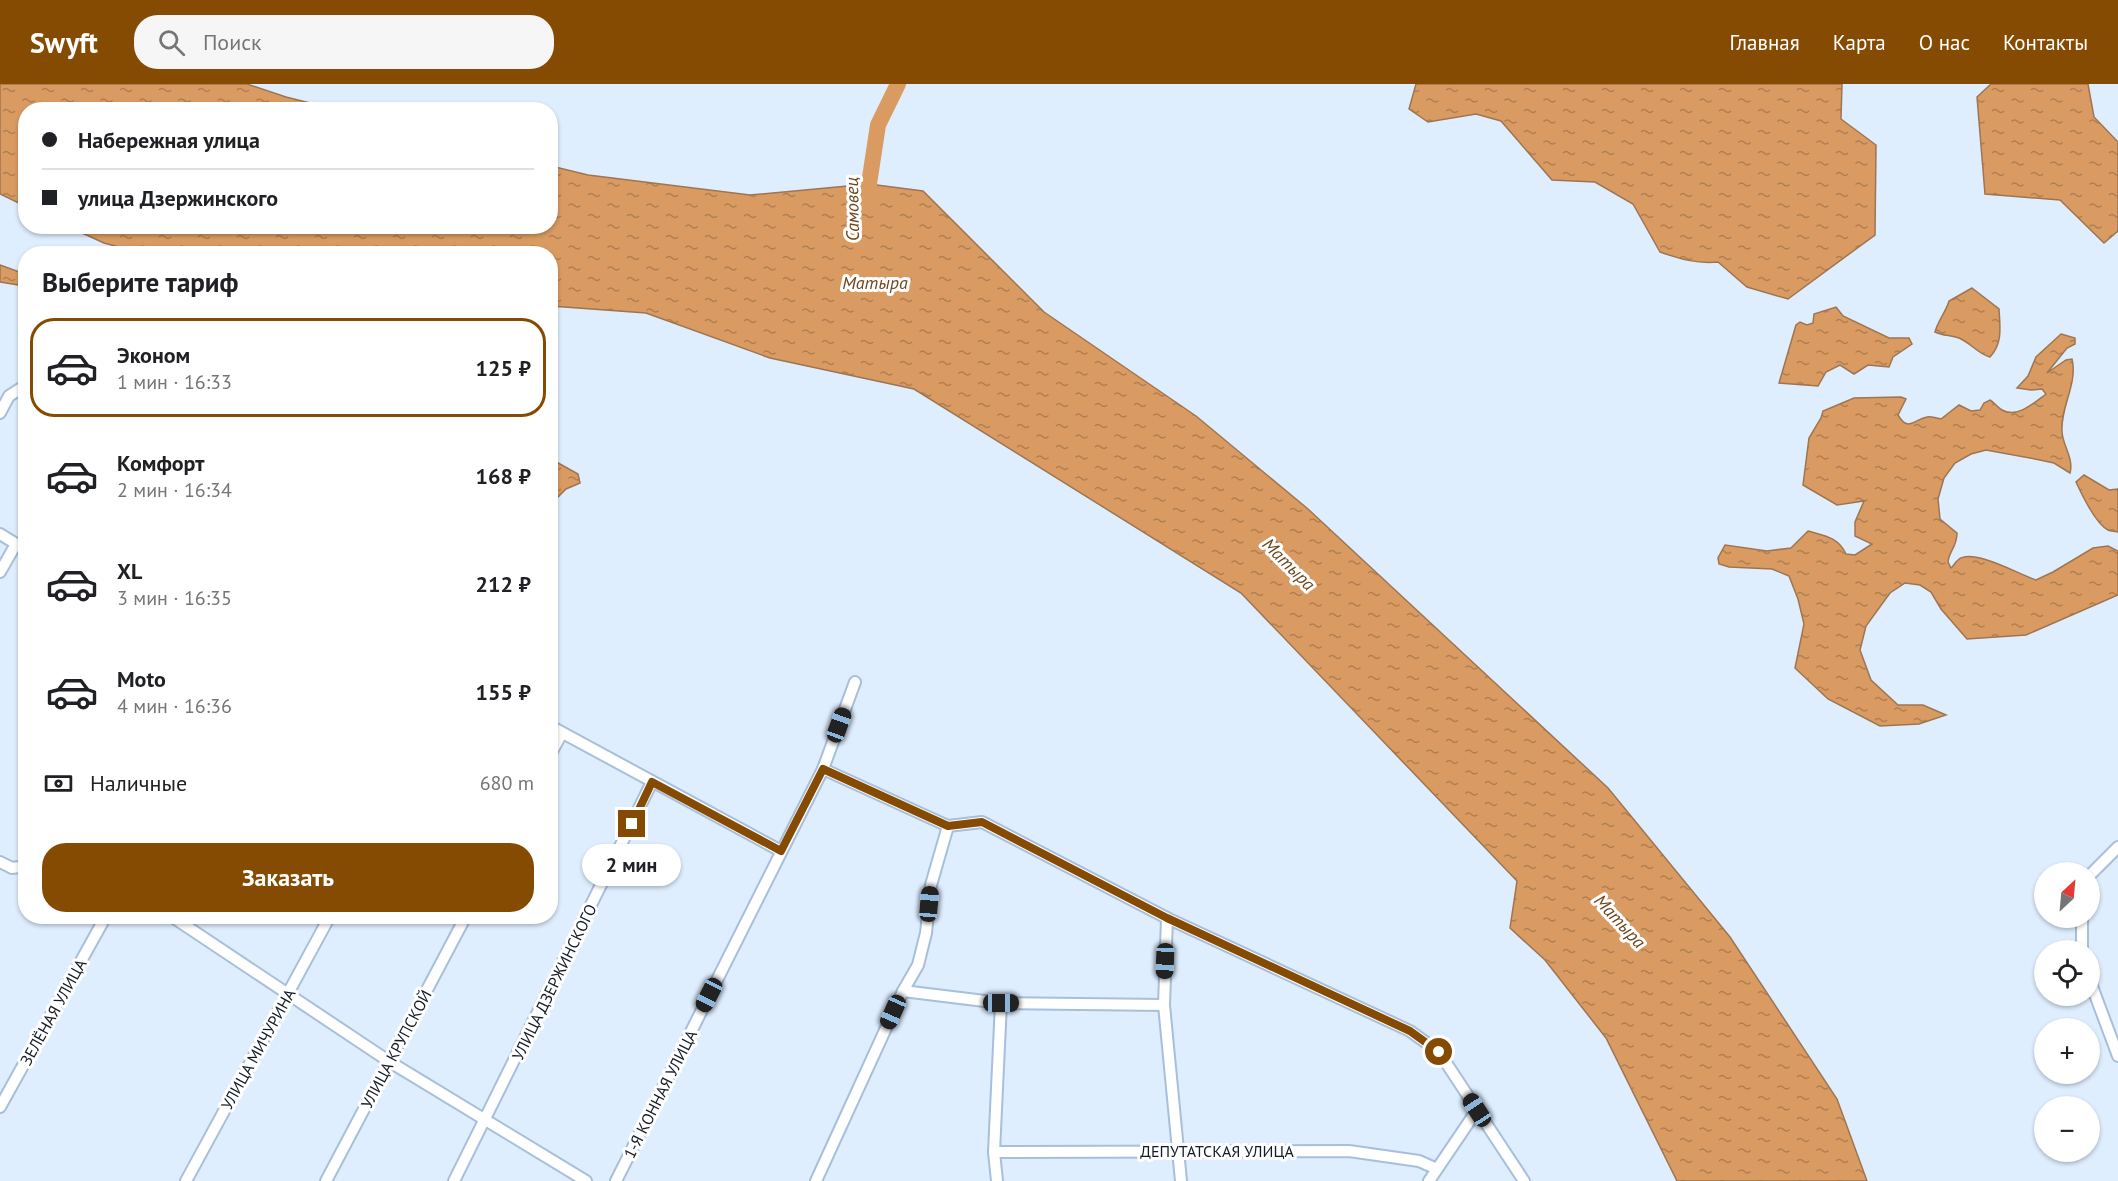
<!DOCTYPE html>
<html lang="ru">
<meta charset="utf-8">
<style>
:root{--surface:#fff;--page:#f6f6f6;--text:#202124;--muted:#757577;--line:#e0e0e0;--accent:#864b03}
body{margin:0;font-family:"PT Sans",sans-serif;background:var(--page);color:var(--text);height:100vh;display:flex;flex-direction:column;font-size:22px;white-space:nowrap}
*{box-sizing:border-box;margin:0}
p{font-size:20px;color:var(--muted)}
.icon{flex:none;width:33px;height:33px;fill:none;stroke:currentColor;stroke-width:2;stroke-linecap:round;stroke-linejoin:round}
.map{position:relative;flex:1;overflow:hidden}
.panel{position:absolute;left:18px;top:162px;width:540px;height:678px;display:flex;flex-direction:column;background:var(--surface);border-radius:24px;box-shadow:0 2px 4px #0004}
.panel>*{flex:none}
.guide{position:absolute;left:18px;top:18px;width:540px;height:132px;border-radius:24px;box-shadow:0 2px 4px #0004;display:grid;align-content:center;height:132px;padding:0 24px;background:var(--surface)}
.needle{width:39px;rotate:26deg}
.tools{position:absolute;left:2034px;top:778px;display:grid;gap:12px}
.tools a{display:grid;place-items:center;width:66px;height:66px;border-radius:50%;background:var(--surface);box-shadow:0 2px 4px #0004;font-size:30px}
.end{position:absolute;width:27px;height:27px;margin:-14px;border:8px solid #864b03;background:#fff;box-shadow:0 0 0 3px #fff}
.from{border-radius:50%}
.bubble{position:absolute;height:42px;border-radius:21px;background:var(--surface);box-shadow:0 2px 4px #0004;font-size:20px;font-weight:600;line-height:42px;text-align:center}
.car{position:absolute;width:18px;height:36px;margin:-18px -9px;border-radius:8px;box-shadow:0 0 4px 2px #0007;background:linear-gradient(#222 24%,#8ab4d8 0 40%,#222 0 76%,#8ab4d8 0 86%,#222 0)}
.guide b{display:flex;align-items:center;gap:21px;height:57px;font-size:22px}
.guide b+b{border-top:2px solid var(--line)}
.guide i{width:15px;height:15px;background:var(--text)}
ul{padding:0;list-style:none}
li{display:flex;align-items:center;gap:18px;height:99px;margin:0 12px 9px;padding:0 12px;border:3px solid transparent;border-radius:24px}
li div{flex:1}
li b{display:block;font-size:22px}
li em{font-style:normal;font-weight:600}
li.on{border-color:var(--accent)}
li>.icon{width:54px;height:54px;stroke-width:1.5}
h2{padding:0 24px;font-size:27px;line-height:72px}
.pay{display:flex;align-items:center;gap:15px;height:66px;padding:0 24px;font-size:22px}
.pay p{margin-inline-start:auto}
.button{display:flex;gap:12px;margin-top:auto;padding:12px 24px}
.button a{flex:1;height:69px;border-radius:24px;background:var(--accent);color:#fff;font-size:24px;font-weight:600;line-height:69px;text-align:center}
header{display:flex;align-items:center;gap:36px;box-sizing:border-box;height:84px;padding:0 30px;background:var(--accent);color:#fff}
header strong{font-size:28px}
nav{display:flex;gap:33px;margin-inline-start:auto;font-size:21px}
.search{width:420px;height:54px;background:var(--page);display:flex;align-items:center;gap:15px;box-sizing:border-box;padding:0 21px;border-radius:24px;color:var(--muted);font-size:22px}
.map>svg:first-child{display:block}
.water{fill:url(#water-ripples);stroke:#9e7550;stroke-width:1.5}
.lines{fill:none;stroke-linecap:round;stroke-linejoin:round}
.river{stroke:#da9b62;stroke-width:16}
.minor-casing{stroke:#a7bfda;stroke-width:14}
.minor{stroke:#fff;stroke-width:10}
.route{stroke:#864b03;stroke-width:8}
.labels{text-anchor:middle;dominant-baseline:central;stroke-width:6;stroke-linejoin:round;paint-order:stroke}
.street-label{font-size:16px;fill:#121b25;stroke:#fff}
.water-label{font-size:18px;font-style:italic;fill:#6f441a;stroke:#fff}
</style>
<header>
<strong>Swyft</strong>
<div class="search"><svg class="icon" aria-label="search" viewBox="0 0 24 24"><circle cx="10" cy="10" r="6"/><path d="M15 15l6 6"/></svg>Поиск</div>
<nav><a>Главная</a><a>Карта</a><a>О нас</a><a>Контакты</a></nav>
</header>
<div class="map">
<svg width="2118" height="1097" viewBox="0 0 2118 1097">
<defs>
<pattern id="water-ripples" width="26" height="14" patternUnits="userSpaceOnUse" patternTransform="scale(1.5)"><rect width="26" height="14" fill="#da9b62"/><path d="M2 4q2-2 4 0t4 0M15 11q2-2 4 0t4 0" fill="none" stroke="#af7e51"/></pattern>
</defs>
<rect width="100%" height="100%" fill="#dfeeff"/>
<g class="water">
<path d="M0,0H247L286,13L334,25L26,26L25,122L0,110Z"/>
<path d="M1416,0H1842L1841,35L1876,61L1875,151L1788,215L1747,203L1718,178C1697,180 1680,175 1660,168L1633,120L1595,98L1552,96L1501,37L1476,30L1428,38L1409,25Z"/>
<path d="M1991,0H2088L2094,33L2118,58V147L2104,159L2060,116L1985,110L1977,13Z"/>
<path d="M551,82L588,91L750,111L869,100L923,107L1044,228L1196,332L1308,425L1608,704L1730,853L1837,1015L1867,1097H1677L1606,954L1545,876L1510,844L1517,797L1241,509L914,305L770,274L646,229L551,222L550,170L141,169L104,159L69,143L550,142Z"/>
<path d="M0,181L25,190V202L0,198Z"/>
<path d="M1972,204L1999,225C2000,243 2003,259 1990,273C1978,270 1971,259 1959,254C1951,251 1943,252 1935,248C1938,236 1946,228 1949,217Z"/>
<path d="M1836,223L1843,232L1889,254H1909L1912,260L1893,273L1889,283L1868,281L1854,290L1840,281L1826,288L1818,302L1779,299L1796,241L1800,238L1807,241L1813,239L1814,230Z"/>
<path d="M2061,250L2075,254V260L2067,264L2047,289L2066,276L2072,275C2078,300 2060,323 2062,348C2063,362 2074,375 2070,389L2054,379L2035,375L1986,366L1971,370L1955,379L1944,394L1938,415L1940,435L1957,449C1957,463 1949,467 1948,478L1951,484C1954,482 1955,478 1958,476C1972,463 2020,491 2036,496L2053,488L2093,464L2108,462L2118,467V511L2026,551L1967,555L1941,525L1931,508L1920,501L1905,499L1890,509L1866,542L1860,566L1871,596L1898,621H1923L1946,631L1919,640L1880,642L1828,615L1795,584L1804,540L1798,515L1789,492L1772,485L1729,483L1719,480L1718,474L1725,461L1767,467L1791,464L1808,447C1825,452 1838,453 1846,470L1855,471L1872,460L1855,452V438L1864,417L1837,421L1803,401L1809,354L1821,334L1823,327L1854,314L1901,313L1906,315L1898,331C1908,348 1913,336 1927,333C1931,332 1937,334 1941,335L1959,321L1971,327L1980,326L1984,319L1990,316C1995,319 1997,323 2002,326C2017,335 2035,318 2046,310L2042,305L2031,306L2017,304L2028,292L2036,273Z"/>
<path d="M551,375L578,390L580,399L566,405L551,420Z"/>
<path d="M2084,391L2109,406L2118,405V448C2117,448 2110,447 2108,446C2096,440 2082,411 2076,398Z"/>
</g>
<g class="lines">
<path class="river" d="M870,123L869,100L878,41L898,0"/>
<g class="minor-casing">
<g id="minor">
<path d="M0,329L9,312L26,301"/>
<path d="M0,450L26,466"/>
<path d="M0,488L16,460"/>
<path d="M550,642L781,767"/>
<path d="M550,671L562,649"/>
<path d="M823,685L948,742L982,738L1167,834L1410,947L1439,968L1524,1097"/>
<path d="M0,778L12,784L26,782"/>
<path d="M2090,791L2118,763"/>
<path d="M171,832L390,978L586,1097"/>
<path d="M1167,834L1164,921L1181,1097"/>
<path d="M2082,867V834"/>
<path d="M2090,897L2118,972"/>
<path d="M903,907L1001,919L1164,921"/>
<path d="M0,1023L106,832"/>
<path d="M994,1068L1349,1067L1419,1077L1437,1085"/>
<path d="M186,1097L330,832"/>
<path d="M326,1097L466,832"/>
<path d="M454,1097L652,698"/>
<path d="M616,1097L823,685L855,598"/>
<path d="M816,1097L903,907L918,881L926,849L931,801L948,742"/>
<path d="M997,1097L994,1068L1001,919"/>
<path d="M1429,1097L1477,1026"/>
</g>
</g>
<use href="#minor" class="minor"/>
</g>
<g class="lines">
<path class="route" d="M632,740L652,698L781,767L823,685L948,742L982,738L1167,834L1410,947L1439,968"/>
</g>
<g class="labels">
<g class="street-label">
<text transform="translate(554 898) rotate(-64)">УЛИЦА ДЗЕРЖИНСКОГО</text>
<text transform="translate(53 928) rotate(-61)">ЗЕЛЁНАЯ УЛИЦА</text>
<text transform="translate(258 965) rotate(-61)">УЛИЦА МИЧУРИНА</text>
<text transform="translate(396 965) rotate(-62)">УЛИЦА КРУПСКОЙ</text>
<text transform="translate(660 1010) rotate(-63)">1-Я КОННАЯ УЛИЦА</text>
<text x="1217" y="1067">ДЕПУТАТСКАЯ УЛИЦА</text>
</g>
<g class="water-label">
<text transform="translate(852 125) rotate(-91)">Самовец</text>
<text x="875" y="198">Матыра</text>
<text transform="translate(1289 480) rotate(45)">Матыра</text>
<text transform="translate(1620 837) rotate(47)">Матыра</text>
</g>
</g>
</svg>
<div class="tools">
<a><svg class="needle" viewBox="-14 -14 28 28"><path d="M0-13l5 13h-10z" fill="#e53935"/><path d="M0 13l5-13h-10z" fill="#757577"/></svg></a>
<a><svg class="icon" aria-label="locate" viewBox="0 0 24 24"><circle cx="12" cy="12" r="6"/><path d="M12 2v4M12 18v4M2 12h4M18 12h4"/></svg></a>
<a>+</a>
<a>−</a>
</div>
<i class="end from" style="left:1439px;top:968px"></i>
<i class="end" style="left:632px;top:740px"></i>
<div class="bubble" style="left:582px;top:760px;width:99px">2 мин</div>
<i class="car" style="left:839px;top:641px;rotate:20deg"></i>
<i class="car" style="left:929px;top:820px;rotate:5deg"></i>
<i class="car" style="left:1165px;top:877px;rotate:182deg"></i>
<i class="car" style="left:709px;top:911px;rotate:207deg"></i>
<i class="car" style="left:1001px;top:919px;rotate:90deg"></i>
<i class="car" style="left:893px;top:928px;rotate:204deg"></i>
<i class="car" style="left:1477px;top:1026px;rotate:327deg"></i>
<div class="guide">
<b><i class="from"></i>Набережная улица</b>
<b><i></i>улица Дзержинского</b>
</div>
<section class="panel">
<h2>Выберите тариф</h2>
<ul>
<li class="on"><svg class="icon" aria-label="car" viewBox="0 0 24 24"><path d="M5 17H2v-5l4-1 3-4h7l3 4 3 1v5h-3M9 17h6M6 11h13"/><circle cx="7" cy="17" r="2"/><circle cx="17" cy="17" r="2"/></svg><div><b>Эконом</b><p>1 мин · 16:33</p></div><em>125 ₽</em></li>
<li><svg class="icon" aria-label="car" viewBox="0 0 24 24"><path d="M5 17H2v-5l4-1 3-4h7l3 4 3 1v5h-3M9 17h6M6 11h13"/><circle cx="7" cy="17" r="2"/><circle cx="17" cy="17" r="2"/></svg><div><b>Комфорт</b><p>2 мин · 16:34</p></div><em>168 ₽</em></li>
<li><svg class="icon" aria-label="car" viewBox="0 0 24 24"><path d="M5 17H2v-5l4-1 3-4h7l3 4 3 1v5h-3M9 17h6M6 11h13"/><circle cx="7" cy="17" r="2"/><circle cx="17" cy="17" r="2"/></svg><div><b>XL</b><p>3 мин · 16:35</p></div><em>212 ₽</em></li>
<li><svg class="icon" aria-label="car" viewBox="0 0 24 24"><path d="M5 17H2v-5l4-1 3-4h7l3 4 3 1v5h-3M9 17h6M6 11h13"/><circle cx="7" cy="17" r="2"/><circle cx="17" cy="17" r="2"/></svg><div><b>Moto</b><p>4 мин · 16:36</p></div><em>155 ₽</em></li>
</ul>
<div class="pay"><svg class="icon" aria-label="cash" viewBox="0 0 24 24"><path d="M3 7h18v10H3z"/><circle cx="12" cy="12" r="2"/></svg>Наличные<p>680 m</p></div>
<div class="button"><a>Заказать</a></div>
</section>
</div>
